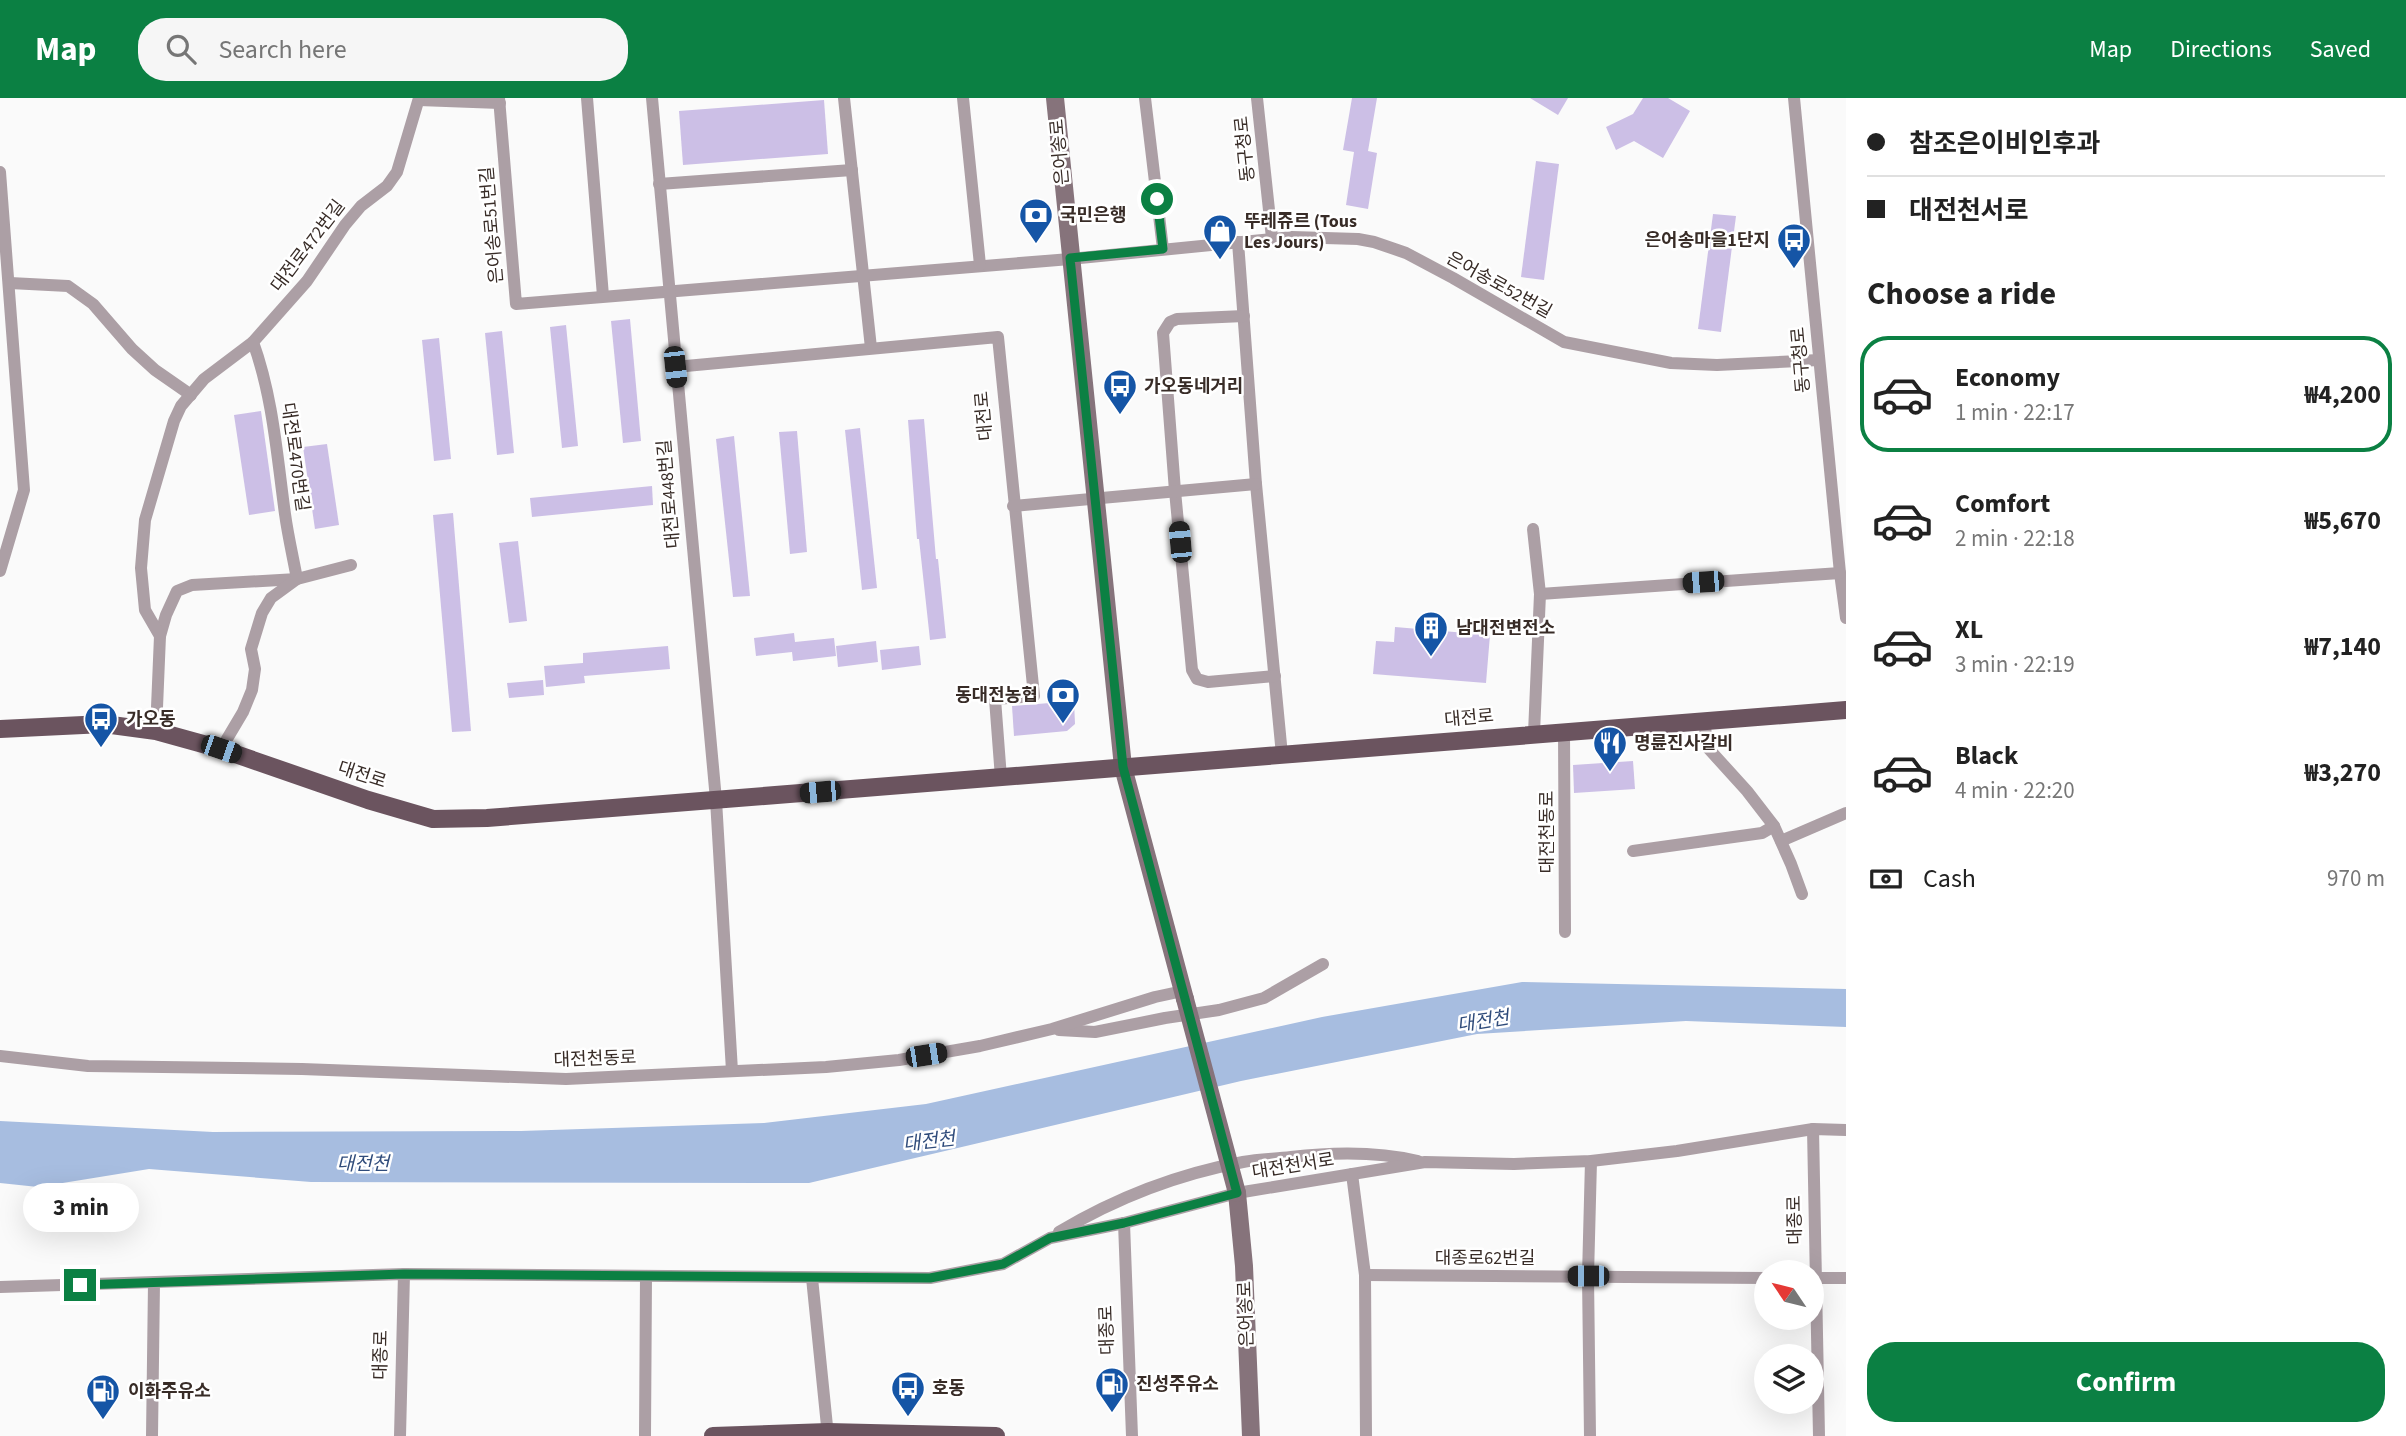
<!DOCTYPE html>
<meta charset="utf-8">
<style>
:root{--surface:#fff;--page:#f6f6f6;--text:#222;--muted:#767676;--line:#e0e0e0;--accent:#0b8043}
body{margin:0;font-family:"Source Sans 3","Noto Sans KR",sans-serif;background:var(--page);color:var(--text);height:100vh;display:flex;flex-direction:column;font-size:26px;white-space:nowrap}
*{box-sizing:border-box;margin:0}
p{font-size:23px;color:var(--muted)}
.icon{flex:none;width:38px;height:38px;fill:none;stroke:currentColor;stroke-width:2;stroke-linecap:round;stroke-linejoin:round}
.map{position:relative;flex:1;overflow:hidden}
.details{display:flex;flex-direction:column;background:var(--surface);width:560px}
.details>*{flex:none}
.hud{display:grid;align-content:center;height:154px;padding:0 21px;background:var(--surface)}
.needle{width:46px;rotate:305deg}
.tools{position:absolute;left:1754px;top:1162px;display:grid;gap:14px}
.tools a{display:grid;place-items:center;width:70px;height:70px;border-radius:50%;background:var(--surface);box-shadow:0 7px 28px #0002;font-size:35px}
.end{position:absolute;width:32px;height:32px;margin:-16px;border:9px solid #0b8043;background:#fff;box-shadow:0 0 0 4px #fff}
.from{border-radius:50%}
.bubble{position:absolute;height:49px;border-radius:24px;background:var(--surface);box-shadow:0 7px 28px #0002;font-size:23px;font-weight:700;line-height:49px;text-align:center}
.car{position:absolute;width:21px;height:42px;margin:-21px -10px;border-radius:9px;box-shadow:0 0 5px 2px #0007;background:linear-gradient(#222 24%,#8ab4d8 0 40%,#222 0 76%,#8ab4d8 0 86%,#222 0)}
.hud b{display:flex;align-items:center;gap:24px;height:66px;font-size:26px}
.hud b+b{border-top:2px solid var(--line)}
.hud i{width:18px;height:18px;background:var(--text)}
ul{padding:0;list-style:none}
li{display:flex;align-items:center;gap:21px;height:116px;margin:0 14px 10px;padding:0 7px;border:4px solid transparent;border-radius:28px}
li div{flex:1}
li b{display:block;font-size:26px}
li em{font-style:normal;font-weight:700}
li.selected{border-color:var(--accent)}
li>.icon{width:63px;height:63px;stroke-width:1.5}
h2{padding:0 21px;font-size:32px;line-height:84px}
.pay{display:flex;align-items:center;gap:18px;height:77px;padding:0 21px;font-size:26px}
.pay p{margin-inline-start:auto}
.primary-button{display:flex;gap:14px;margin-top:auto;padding:14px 21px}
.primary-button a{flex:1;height:80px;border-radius:28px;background:var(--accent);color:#fff;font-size:28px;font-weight:700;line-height:80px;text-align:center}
header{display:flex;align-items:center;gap:42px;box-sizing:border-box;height:98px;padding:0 35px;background:var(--accent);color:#fff}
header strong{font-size:33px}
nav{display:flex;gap:38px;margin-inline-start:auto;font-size:24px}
.search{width:490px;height:63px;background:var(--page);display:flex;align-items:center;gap:18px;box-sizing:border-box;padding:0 24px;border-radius:28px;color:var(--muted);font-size:26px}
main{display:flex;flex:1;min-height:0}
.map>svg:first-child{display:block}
.water{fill:#a7bde0}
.building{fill:#ccbfe6}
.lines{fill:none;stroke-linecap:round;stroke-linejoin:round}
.minor{stroke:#ac9fa5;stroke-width:12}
.secondary{stroke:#86737b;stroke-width:18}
.primary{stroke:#6b545f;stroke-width:18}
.secondary-bridge{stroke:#86737b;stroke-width:18}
.route{stroke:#0b8043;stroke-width:9}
.labels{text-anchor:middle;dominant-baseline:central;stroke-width:5;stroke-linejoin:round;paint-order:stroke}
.street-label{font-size:18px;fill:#382c27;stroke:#fff}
.poi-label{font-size:18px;font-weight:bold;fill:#382c27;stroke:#fff;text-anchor:start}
.water-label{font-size:19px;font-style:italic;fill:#304c7b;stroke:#fff}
</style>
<header>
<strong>Map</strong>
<div class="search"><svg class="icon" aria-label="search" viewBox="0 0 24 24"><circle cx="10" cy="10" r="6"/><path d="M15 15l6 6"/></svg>Search here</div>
<nav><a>Map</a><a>Directions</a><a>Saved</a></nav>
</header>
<main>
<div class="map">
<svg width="1846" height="1338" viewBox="0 0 1846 1338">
<rect width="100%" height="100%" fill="#fafafa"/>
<path class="water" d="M1522,884L1846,891V929L1686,923L1477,936L1241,983L809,1085L311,1084L149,1071L38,1089L0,1085V1023L213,1034L521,1033L764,1025L926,1006L1322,919Z"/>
<g class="building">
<path d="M1352,0H1377L1368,53L1377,55L1368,111L1346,107L1354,54L1343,52Z"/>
<path d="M1530,0H1568L1558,17Z"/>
<path d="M1643,0H1668L1690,13L1663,60L1634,43L1616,52L1606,29L1633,16Z"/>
<path d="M824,2L828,56L683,67L679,13Z"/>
<path d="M1536,63L1559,66L1544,182L1521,179Z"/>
<path d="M1713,116L1736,118L1721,234L1698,231Z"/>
<path d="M630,221L641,343L623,345L611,223Z"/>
<path d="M566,227L578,348L562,350L550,229Z"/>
<path d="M502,233L514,355L497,357L485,235Z"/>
<path d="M439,240L451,361L434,363L422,242Z"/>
<path d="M261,313L275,413L249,417L234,317Z"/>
<path d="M924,321L936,461H938L946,540L930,542L919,441H917L908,322Z"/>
<path d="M860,330L877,490L862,492L845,332Z"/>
<path d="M797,333L807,454L790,456L779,334Z"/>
<path d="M734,338L750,498L733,499L716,341Z"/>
<path d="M327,346L339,427L315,431L303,349Z"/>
<path d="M652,388L653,407L532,419L530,400Z"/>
<path d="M453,415L471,633L452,634L433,417Z"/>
<path d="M518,443L527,523L509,525L499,445Z"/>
<path d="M1395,529L1490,537L1486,585L1373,576L1376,543L1394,544Z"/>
<path d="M794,535L795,544L834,540L836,558L793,563L792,554L756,558L754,540Z"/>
<path d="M876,543L878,564L838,569L836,548Z"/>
<path d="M668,548L670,571L584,578L585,585L546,589L544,568L583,565V555Z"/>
<path d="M919,548L921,567L882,572L880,552Z"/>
<path d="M543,582L544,597L509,600L507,585Z"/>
<path d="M1074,603L1075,626L1067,633L1014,638L1012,608Z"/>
<path d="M1633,663L1635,691L1574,695L1573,667Z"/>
</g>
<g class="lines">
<g class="minor">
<path d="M499,0L516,206L1070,161L1292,139L1358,141L1374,144L1406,155L1453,180L1564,244L1671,265L1717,267L1819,262"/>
<path d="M587,0L603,198"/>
<path d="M652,0L716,702L732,973"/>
<path d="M844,0L871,250"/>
<path d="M963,0L980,167"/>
<path d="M1145,0L1163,151"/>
<path d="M1257,0L1272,140"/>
<path d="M1794,0L1840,475L1846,520"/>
<path d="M419,2L500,5"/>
<path d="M0,74L24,392L0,473"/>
<path d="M659,86L852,72"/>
<path d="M1238,144L1256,386L1282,657"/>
<path d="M10,185L68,188L93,206L132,251L155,272L191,297"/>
<path d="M1244,218L1177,221L1170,224L1163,235L1175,393L1192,572L1197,581L1208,584L1275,578"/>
<path d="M675,269L998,239L1034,598L995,601L1001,680"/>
<path d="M1013,408L1256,386"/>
<path d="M1533,431L1540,496L1534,635"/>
<path d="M1540,496L1840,475"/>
<path d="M160,538L166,517L177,493L192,487L297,481L351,467"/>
<path d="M1704,623L1708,650L1747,693L1774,728L1791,766L1802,796"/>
<path d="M156,633L160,538L145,512L141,470L145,422L174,323L181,308L204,281L253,244L307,183L345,127L361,108L387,88L397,74L419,0"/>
<path d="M1564,633L1565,834"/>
<path d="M221,651L243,614L252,592L255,571L251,551L262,515L271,500L297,481C293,459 288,438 285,416C277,358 273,299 253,244"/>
<path d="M1781,743L1846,715"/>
<path d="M1633,753L1762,735L1774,728"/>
<path d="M1059,932L1095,934L1165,920L1219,912L1264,900L1323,866"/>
<path d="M0,958L88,968L302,971L566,981L826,969L899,962L980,948L1052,931L1155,899L1183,893"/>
<path d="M1813,1031L1819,1338"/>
<path d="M1352,1076L1365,1177L1366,1338"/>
<path d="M1124,1125L1132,1338"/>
<path d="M1059,1134C1116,1100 1178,1076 1243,1064C1259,1061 1275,1061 1291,1059C1333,1054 1376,1053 1418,1063"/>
<path d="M1365,1177L1766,1180"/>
<path d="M812,1180L828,1338"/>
<path d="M1811,1180H1846"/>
<path d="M0,1189L404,1176L930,1180L1003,1166L1050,1140L1124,1125L1237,1095L1425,1064L1514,1066L1591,1063L1677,1053L1813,1031L1846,1032"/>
<path d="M152,1338L154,1185"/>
<path d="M400,1338L404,1176"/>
<path d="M645,1338L646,1178"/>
<path d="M1590,1338L1588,1178L1591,1063"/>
</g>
<g class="secondary">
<path d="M1055,0L1123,669L1185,901"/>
<path d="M1237,1095L1244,1168L1251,1338"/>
</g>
<g class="primary">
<path d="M0,631L104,626L156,633L221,651L368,702L433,721L487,720L1846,612"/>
<path d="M713,1338L828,1334L996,1338"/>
</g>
<path class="secondary-bridge" d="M1185,901L1237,1095"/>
</g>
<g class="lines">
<path class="route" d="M80,1187L404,1176L930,1180L1003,1166L1050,1140L1124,1125L1237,1095L1123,669L1070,160L1163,151L1157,101"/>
</g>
<defs>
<g id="bank-pin" transform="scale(1.75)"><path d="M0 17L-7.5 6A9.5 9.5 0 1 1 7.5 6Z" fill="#1555a6" stroke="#fff"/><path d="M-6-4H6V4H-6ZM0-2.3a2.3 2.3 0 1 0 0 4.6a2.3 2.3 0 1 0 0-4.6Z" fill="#fff"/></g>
<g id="shop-pin" transform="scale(1.75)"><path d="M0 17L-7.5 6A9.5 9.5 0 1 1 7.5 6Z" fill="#1555a6" stroke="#fff"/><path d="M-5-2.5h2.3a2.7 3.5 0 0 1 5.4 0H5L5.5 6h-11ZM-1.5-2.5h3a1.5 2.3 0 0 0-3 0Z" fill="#fff"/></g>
<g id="bus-pin" transform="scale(1.75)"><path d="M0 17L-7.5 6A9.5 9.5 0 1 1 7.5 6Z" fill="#1555a6" stroke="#fff"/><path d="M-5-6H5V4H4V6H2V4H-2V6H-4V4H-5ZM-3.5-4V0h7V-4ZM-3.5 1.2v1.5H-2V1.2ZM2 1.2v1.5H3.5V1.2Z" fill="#fff"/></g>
<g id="building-pin" transform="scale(1.75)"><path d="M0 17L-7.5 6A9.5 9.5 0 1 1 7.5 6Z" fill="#1555a6" stroke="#fff"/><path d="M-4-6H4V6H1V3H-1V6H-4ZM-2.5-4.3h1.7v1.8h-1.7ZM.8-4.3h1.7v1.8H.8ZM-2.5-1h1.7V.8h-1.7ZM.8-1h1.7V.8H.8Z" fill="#fff"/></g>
<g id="restaurant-pin" transform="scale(1.75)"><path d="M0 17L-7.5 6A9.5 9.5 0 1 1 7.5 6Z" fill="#1555a6" stroke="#fff"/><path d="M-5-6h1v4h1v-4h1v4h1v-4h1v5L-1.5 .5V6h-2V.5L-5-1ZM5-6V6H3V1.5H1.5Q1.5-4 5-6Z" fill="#fff"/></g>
<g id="fuel-pin" transform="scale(1.75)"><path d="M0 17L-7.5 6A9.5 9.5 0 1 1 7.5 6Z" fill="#1555a6" stroke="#fff"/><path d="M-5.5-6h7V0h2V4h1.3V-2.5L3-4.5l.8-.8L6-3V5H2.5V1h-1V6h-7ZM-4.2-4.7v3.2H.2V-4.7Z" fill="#fff"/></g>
</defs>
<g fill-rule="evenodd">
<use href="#bank-pin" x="1036" y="117"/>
<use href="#shop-pin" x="1220" y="133"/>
<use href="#bus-pin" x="1794" y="142"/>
<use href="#bus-pin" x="1120" y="288"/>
<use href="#building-pin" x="1431" y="530"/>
<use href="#bank-pin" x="1063" y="597"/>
<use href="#bus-pin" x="101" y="621"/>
<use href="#restaurant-pin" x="1610" y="645"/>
<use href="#fuel-pin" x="1112" y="1286"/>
<use href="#bus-pin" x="908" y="1290"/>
<use href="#fuel-pin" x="103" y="1293"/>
</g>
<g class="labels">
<g class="street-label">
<text transform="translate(1245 51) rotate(-96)">동구청로</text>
<text transform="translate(1060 54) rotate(-95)">은어송로</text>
<text transform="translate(492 127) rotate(-95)">은어송로51번길</text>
<text transform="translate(308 148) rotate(-53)">대전로472번길</text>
<text transform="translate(1499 187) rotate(29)">은어송로52번길</text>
<text transform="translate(1801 262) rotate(-95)">동구청로</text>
<text transform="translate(984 318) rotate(-95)">대전로</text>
<text transform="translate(295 359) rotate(82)">대전로470번길</text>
<text transform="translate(669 396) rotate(-95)">대전로448번길</text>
<text transform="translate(1469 620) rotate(-5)">대전로</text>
<text transform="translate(362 677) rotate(18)">대전로</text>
<text transform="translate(1547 734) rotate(-90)">대전천동로</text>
<text transform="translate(595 961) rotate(-2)">대전천동로</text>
<text transform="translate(1293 1068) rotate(-9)">대전천서로</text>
<text transform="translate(1795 1122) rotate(-91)">대종로</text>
<text x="1485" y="1160">대종로62번길</text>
<text transform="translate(1246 1216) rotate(-92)">은어송로</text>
<text transform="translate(1107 1232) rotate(-92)">대종로</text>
<text transform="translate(381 1257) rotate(-89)">대종로</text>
</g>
<g class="poi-label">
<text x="1060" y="117">국민은행</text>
<text x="1244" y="123">뚜레쥬르 (Tous<tspan x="1244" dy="21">Les Jours)</tspan></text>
<text x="1770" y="142" text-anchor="end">은어송마을1단지</text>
<text x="1144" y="288">가오동네거리</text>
<text x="1456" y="530">남대전변전소</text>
<text x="1038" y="597" text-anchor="end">동대전농협</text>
<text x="126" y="621">가오동</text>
<text x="1634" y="645">명륜진사갈비</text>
<text x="1136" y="1286">진성주유소</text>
<text x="932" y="1290">호동</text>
<text x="128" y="1293">이화주유소</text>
</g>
<g class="water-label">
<text transform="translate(1483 924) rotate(-9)">대전천</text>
<text transform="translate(929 1044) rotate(-7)">대전천</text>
<text x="363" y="1066">대전천</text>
</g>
</g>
</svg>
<div class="tools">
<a><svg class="needle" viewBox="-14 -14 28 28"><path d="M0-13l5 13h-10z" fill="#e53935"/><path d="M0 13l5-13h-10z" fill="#767676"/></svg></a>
<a><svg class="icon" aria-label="layers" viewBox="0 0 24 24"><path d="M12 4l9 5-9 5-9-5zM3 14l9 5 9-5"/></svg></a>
</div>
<i class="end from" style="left:1157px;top:101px"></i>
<i class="end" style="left:80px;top:1187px"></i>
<div class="bubble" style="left:23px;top:1085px;width:116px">3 min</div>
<i class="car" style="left:675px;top:269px;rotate:174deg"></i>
<i class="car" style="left:1180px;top:444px;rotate:355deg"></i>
<i class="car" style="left:1703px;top:484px;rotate:266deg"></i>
<i class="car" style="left:221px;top:651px;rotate:109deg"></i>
<i class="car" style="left:820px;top:694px;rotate:265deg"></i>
<i class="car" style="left:926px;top:957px;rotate:81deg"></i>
<i class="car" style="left:1588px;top:1178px;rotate:270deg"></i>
</div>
<section class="details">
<div class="hud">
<b><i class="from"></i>참조은이비인후과</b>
<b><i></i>대전천서로</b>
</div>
<h2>Choose a ride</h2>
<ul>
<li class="selected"><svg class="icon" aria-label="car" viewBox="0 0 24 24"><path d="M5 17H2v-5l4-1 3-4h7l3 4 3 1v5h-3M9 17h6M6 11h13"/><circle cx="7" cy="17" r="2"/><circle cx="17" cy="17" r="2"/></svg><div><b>Economy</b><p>1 min · 22:17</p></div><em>₩4,200</em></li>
<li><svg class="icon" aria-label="car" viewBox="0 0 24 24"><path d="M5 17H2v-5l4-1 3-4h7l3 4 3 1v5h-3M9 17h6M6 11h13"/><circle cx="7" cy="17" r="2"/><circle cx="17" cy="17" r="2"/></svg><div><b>Comfort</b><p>2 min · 22:18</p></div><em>₩5,670</em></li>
<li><svg class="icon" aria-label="car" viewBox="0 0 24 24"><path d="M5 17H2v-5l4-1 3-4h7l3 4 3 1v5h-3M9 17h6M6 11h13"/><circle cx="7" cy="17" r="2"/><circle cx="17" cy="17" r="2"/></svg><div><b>XL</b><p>3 min · 22:19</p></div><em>₩7,140</em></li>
<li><svg class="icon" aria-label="car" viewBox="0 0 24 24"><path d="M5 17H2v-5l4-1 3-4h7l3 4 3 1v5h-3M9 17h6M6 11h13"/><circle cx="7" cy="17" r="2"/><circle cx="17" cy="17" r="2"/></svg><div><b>Black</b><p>4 min · 22:20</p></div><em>₩3,270</em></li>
</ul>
<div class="pay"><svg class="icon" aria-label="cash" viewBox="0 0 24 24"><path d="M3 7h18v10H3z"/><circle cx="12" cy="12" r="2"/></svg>Cash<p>970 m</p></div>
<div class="primary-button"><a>Confirm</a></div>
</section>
</main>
